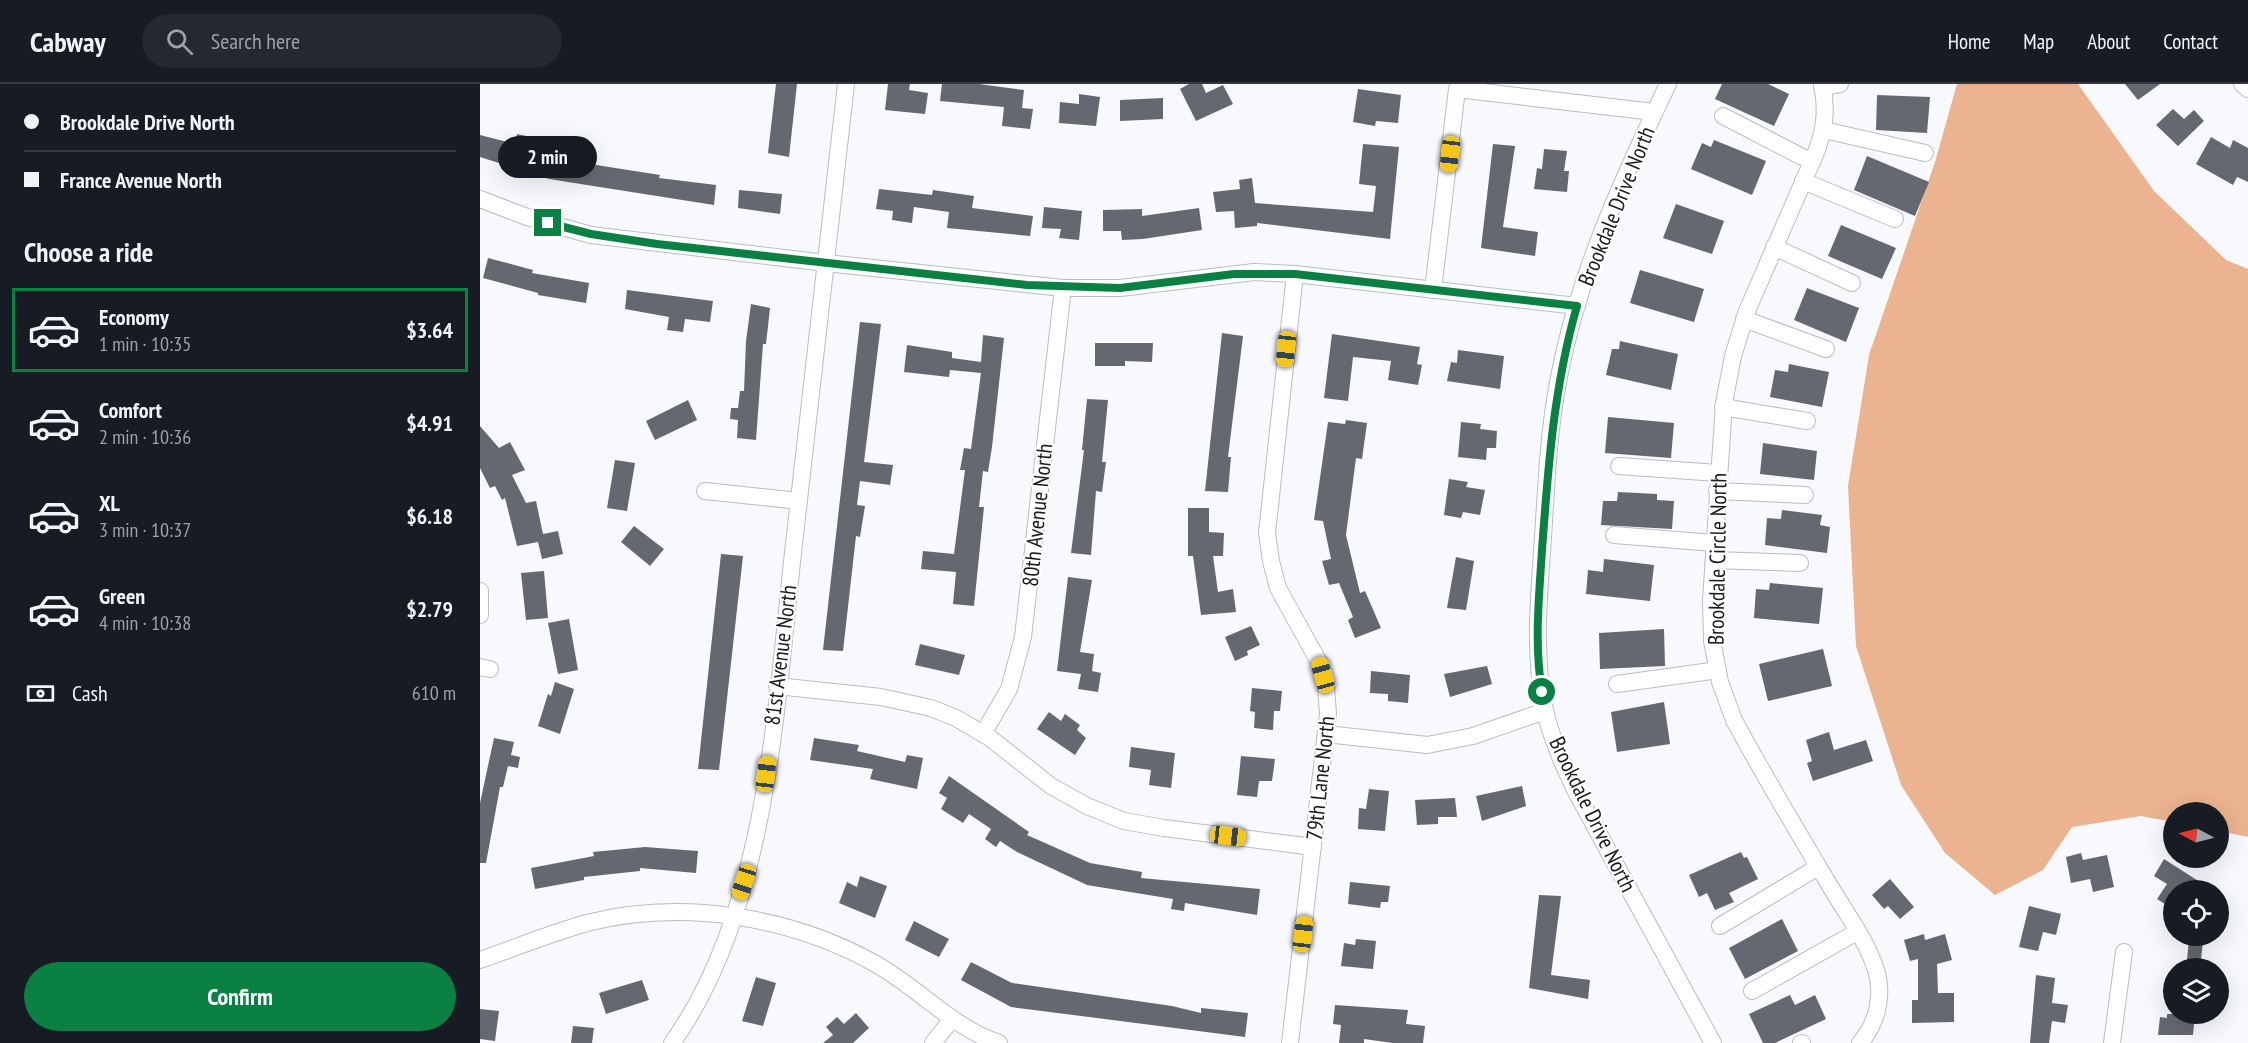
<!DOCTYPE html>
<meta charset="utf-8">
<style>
:root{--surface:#171b24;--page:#242831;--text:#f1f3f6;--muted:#9ea1a6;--line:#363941;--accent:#0b8043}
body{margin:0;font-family:"PT Sans Narrow",sans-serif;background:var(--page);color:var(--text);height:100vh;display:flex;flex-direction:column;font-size:22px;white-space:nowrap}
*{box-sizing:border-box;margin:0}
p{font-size:20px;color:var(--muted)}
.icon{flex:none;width:33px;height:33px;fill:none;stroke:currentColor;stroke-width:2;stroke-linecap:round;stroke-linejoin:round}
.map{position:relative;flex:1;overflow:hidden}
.drawer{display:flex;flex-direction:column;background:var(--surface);width:480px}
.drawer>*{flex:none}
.hud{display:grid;align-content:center;height:132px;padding:0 24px;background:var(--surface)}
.needle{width:39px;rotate:277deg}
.tools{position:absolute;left:1683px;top:718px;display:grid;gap:12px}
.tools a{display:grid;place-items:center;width:66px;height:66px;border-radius:50%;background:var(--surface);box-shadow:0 6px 24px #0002;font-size:30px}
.end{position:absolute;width:27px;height:27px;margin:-14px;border:8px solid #0b8043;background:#fff;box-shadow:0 0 0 3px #fff}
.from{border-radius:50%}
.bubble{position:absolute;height:42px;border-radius:21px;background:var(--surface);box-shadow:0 6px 24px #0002;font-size:20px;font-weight:700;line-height:42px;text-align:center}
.car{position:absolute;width:18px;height:36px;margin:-18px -9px;border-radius:8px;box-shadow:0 0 4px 2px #0007;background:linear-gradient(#f5c518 24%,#345 0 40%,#f5c518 0 76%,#345 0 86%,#f5c518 0)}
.hud b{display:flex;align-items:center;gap:21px;height:57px;font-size:22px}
.hud b+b{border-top:2px solid var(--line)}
.hud i{width:15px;height:15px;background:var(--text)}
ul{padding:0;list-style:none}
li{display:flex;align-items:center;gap:18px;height:84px;margin:0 12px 9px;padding:0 12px;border:3px solid transparent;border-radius:0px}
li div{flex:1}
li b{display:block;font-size:22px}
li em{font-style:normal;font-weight:700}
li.active{border-color:var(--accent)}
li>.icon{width:54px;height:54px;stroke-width:1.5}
h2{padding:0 24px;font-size:27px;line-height:72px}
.pay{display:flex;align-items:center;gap:15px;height:66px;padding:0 24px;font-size:22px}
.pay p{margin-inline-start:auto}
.button{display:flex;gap:12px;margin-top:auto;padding:12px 24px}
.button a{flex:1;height:69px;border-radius:36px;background:var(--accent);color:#fff;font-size:24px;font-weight:700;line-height:69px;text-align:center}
header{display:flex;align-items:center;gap:36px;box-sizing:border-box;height:84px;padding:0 30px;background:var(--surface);border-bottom:2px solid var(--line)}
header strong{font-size:28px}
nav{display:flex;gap:33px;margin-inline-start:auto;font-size:21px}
.search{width:420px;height:54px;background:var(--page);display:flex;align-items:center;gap:15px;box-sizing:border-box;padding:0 21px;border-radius:33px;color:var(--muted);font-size:22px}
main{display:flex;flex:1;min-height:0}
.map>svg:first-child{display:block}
.forest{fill:#ebb38f}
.building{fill:#666871}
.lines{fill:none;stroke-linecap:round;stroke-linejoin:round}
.minor-casing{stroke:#babcc6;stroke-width:18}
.minor{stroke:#fff;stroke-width:16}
.route{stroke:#0b8043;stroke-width:8}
.labels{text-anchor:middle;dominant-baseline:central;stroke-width:4.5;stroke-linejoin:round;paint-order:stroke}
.street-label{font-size:22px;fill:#1a1a1e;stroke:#fff}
</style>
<header>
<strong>Cabway</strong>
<div class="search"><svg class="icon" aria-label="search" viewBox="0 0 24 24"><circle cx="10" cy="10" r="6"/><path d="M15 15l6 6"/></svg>Search here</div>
<nav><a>Home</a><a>Map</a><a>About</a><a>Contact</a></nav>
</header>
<main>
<section class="drawer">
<div class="hud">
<b><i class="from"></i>Brookdale Drive North</b>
<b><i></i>France Avenue North</b>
</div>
<h2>Choose a ride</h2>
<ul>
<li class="active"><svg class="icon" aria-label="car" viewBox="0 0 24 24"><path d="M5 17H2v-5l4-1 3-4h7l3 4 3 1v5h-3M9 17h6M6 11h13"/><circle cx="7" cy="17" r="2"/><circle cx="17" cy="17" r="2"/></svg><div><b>Economy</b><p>1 min · 10:35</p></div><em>$3.64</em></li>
<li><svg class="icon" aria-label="car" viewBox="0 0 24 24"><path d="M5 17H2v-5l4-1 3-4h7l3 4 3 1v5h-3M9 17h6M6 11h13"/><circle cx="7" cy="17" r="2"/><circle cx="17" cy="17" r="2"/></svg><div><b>Comfort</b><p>2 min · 10:36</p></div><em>$4.91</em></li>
<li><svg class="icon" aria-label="car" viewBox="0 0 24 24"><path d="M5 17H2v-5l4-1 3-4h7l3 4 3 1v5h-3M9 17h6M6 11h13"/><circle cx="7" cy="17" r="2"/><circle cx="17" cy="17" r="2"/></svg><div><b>XL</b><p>3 min · 10:37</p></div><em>$6.18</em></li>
<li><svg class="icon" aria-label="car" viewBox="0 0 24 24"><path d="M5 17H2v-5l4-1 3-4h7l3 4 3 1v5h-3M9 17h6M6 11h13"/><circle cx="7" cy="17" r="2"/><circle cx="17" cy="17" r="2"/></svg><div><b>Green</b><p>4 min · 10:38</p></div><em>$2.79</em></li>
</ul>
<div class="pay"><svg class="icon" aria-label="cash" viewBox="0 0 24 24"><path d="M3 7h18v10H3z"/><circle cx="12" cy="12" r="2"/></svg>Cash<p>610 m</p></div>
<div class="button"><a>Confirm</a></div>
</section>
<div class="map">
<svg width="1768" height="959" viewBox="0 0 1768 959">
<rect width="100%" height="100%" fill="#f8f9fd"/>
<path class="forest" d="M1477,0H1598L1674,107L1746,176L1768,185V753L1739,747L1738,729H1694L1693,738L1661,732L1592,743L1563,786L1515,811L1465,769L1421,701L1376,562L1368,402L1389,271L1455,78Z"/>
<g class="building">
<path d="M296,0H317L309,73L288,69Z"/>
<path d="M408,0H430L429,6L448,9L445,30L405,26Z"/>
<path d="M462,0H499L544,6L542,24L553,25L550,45L522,42L524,23L460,17Z"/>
<path d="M709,0H722L726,9L743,1L753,20L716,37L700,5Z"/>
<path d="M1242,0H1288L1309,10L1294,42L1235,15Z"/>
<path d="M1645,0H1680L1658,16Z"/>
<path d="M878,5L921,11L918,39L896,37L895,42L873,38Z"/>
<path d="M599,10L620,13L616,42L579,39L580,18L599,20Z"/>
<path d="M1397,11L1450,13L1447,49L1396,46Z"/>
<path d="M683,14V35L640,37V16Z"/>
<path d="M1693,25L1704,35L1714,26L1724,37L1698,62L1676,41Z"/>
<path d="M37,50L52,53L48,65L60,68L59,72L180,91L179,94L236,101L234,121L69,95L0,73V51L35,60Z"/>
<path d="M1731,53L1750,64L1753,56L1768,64V98L1757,93L1753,101L1716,80Z"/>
<path d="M1234,56L1286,77L1272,111L1211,85L1222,59L1231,63Z"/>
<path d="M883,60L919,63L910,155L777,139V142L755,144L754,127L736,128L733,108L760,105L759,96L772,94L775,119L893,128L896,102L879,100Z"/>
<path d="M1013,60L1035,62L1023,143L1058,148L1055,172L1001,164Z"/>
<path d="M1064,65L1087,67L1084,87H1089L1087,108L1054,105L1057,84L1062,85Z"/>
<path d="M1387,72L1449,98L1435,132L1374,106Z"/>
<path d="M399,105L452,111L453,106L494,112L492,124L553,132L550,152L467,144L469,128L434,123L432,139L412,136L413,127L396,125Z"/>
<path d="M259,106L302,110L300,130L258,124Z"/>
<path d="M1196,120L1244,137L1232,170L1183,154Z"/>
<path d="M564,123L602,127L599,156L579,154L581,145L562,144Z"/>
<path d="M719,124L722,146L663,155L642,156L641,147H623V126L662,125V132Z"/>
<path d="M1361,141L1416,164L1402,195L1348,172Z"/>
<path d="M8,174L53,186L52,189L109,199L106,219L58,211V209L3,194Z"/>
<path d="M1160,186L1224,205L1214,238L1150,219Z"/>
<path d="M1327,204L1379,224L1366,258L1314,236Z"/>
<path d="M147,206L233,217L230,238L205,235L203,248L187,246L189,233L145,225Z"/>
<path d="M271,220L290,224L286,260H283L276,356L257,354L258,336L250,335L251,324H258L260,307H264L266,257Z"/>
<path d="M380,238L401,240L384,378L413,381L410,401L380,397L377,421L385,422L380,453L376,452L363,567L343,566Z"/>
<path d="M742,249L763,252L748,373H751L748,408L725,407Z"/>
<path d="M852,250L940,263L937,280L942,281L938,301L908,296L911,277L873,273L868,317L844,314Z"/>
<path d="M503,251L524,254L512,363L508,388L503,387L499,423H504L494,522L473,520L476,488L441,485L443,467L474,470L485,386H480L484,364L491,365L501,289L470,286L469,293L424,288L427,261L472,268V274L501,278Z"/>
<path d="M1140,257L1198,270L1191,306L1126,291L1132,265H1139Z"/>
<path d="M615,259H673L672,278L645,277V282H615Z"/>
<path d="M978,266L1024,272L1020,305L967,297L971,278L977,279Z"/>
<path d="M1309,280L1349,288L1342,323L1290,313L1295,286L1308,288Z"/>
<path d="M607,315L628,316L622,378H626L622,408L616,407L611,471L591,469L604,366H602Z"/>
<path d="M208,316L217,336L175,356L166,337Z"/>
<path d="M1128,333L1194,339L1191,374L1125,369Z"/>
<path d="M866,336L887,339L882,375L876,374L866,451L880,509L885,507L901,544L875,554L868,536L873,533L859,499L849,501L842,477L851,475L843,437L834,436L848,338L865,340Z"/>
<path d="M981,338L1001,340L1000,345L1017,347L1016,364H1007L1006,376L978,373Z"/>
<path d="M0,342L19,364L30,358L45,386L32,391L46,419L56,417L63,450L78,447L83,470L62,475L58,458L37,462L25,414L22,416L15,402L10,404L0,384Z"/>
<path d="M1283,359L1337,367L1334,396L1280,390Z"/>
<path d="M135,376L155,379L147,427L127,424Z"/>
<path d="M969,395L988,398L986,403L1005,406L1000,431L983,428L981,434L964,431Z"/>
<path d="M1138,408L1177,410V416L1194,417L1192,445L1121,441L1123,417H1137Z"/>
<path d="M708,424H729V448L744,449L743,472H733L738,508L753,505L756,528L721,531L713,472H708Z"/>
<path d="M1302,426L1342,431L1340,441L1350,443L1347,469L1285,461L1287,434L1301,435Z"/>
<path d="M154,442L184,465L170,482L141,458Z"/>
<path d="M241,470L263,472L239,686L218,685Z"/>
<path d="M976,473L994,477L986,526L967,524Z"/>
<path d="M1124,475L1174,481L1170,517L1106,510L1108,486L1123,488Z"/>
<path d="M64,487L68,534L46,536L41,489Z"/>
<path d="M588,493L612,496L600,568L614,570L612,587L621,589L618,608L598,605L601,590L577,587Z"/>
<path d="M1290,499L1343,504L1339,540L1274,534L1276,505L1289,506Z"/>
<path d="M89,535L98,586L78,590L68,539Z"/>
<path d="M771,542L780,561L767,567L768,571L755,577L745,553Z"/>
<path d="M1184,545L1185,582L1120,585L1119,549Z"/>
<path d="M440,560L485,571L479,591L435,581Z"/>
<path d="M1343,565L1352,602L1288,617L1279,580Z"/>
<path d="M1007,582L1012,600L970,613L964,590Z"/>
<path d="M891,587L930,591L928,619L908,617V610L890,609Z"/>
<path d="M75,598L94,605L80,650L58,642L68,610L71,612Z"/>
<path d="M772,604L802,607L800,627H794L793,646L774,644L775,628L770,627Z"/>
<path d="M1184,618L1190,660L1137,668L1131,628Z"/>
<path d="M569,628L581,637L585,630L600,641L597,646L606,654L595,671L557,645Z"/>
<path d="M1349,648L1354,666L1386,656L1393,677L1333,697L1327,679L1332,677L1326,656Z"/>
<path d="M14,654L34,658L31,671L40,673L38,684L28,682L23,703H20L6,779H0V719Z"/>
<path d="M334,654L379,661L377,667L425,678L427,671L443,674L437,705L390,695L393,685L330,676Z"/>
<path d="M651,663L695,669L691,704L669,701L671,686L649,683Z"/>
<path d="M761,672L795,675L792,697H779L777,713L757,711Z"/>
<path d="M469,692L549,748L547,751L610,779L662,788L661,794L780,805L777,831L705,819L704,827L691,825L693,815L607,801L537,768L520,757L516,763L505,755L511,745L489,730L483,739L461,725L467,714L459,709Z"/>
<path d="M1042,702L1046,722L1002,737L996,712Z"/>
<path d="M889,705L909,707L905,747L878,745L879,724L886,725Z"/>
<path d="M975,714L977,733H958V740L937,741L935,716Z"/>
<path d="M165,763L218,767L216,789L160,784V787L104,793V796L55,805L51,784L114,772L113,768Z"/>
<path d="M1261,768L1264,774L1267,773L1278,795L1249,809L1254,818L1235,826L1227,809L1219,813L1209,791Z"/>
<path d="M1601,769L1603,776L1627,771L1634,803L1613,808L1610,795L1591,799L1586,773Z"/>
<path d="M1684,775L1734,807H1694V826L1677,815L1687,800L1674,792Z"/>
<path d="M380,792L407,802L395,834L359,819L367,798L377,803Z"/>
<path d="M1410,795L1434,823L1420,835L1408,822L1404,825L1392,811Z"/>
<path d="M870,798L910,802L908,818H901L900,824L868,820Z"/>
<path d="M1059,811L1081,812L1071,891L1110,896L1108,915L1049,904Z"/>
<path d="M1549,822L1581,830L1576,851L1563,848L1558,867L1539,863Z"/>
<path d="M1302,835L1318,867L1265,895L1249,864Z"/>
<path d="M434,837L469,855L459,873L425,856Z"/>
<path d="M1444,850L1445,856L1465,850L1472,876L1457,880L1458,909H1474V938L1432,939V916H1438V875L1430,877L1424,856Z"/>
<path d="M876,855L896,857L893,885L861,882L864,859L875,861Z"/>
<path d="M1709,856L1723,857L1720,885H1706Z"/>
<path d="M491,878L532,899L692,922L721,929V924L768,929L765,953L531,923L481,896Z"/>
<path d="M1556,891L1575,894L1572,919L1588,921L1585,939L1572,937L1569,959H1550Z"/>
<path d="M276,893L296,899L283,942L262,937Z"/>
<path d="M162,896L169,916L126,930L119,909Z"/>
<path d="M1310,911L1315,921L1335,911L1346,935L1295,959H1283L1269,930Z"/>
<path d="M855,921L928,926L926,940L945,942L943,959H913L884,955V959H859L861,941L853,940Z"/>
<path d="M0,925L19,927L15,957L0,955Z"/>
<path d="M376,929L389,944L373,959H343L353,951L346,943L357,933L364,940Z"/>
<path d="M1687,930H1715L1713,951H1678L1680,933L1687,934Z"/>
<path d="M93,942L114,944L112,959H91Z"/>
</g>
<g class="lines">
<g class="minor-casing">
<g id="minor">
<path d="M1188,0C1140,100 1094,200 1076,310C1068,357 1066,406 1063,454C1059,512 1053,569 1065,626C1071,654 1083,680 1095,706L1233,959"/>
<path d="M1342,0C1347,24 1345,43 1337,66L1267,227L1253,272L1244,319L1231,517L1232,557L1240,598L1254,636C1284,692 1317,747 1350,802C1366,829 1387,857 1396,886C1404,912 1397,939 1380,959"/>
<path d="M1762,0L1768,5"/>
<path d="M1342,3L1360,0"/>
<path d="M1243,32L1332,78"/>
<path d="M1344,46L1445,69"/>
<path d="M1323,97L1415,135"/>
<path d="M0,115L47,133L111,151L346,179L583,204H640L774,188L815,190L1097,222"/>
<path d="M1294,163L1372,199"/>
<path d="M953,206L977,5L1174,28"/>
<path d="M1264,235L1346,265"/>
<path d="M1243,323L1327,337"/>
<path d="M1139,382L1238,389"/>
<path d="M225,407L319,417"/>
<path d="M1237,407L1325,411"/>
<path d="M1134,451L1234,459"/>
<path d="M1234,476L1320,479"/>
<path d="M0,507V531"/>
<path d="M0,583L10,585"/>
<path d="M1137,600L1238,586"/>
<path d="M297,602L401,613L451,624L476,634L510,654L571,702L607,722L644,737L684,744L833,763"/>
<path d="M503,650L529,605L543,553L583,204"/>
<path d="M846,650L947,661L993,652L1065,627"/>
<path d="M1240,842L1338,783"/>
<path d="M0,876C35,864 71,849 107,839C202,815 309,832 394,879C438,903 471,943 519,959"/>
<path d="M1272,907L1377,848"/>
<path d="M192,959C290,823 296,613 315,451C332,301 350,151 366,0"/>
<path d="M453,959L472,935"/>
<path d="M810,959L848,630L846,603L839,578L798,504L791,477L787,449L815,190"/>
<path d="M1321,959H1322"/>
<path d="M1632,959L1644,868"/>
</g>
</g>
<use href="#minor" class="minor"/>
</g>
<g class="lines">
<path class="route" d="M68,139L111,150L177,160L547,201L640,204L754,190H815L1097,222C1074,302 1068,383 1062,466C1059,514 1054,560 1062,608"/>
</g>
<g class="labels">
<g class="street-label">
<text transform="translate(1136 122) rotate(-68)">Brookdale Drive North</text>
<text transform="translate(557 431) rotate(-84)">80th Avenue North</text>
<text transform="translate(1237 475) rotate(-89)">Brookdale Circle North</text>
<text transform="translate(300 571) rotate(-83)">81st Avenue North</text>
<text transform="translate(840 694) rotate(-84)">79th Lane North</text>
<text transform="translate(1113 730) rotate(64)">Brookdale Drive North</text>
</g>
</g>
</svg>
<div class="tools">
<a><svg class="needle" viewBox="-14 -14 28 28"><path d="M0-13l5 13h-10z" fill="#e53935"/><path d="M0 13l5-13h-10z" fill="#9ea1a6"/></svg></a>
<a><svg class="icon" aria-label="locate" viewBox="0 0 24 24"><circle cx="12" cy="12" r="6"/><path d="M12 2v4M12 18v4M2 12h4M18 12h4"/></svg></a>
<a><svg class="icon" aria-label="layers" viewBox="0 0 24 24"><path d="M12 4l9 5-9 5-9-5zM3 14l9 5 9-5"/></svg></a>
</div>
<i class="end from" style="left:1062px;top:608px"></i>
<i class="end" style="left:68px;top:139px"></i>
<div class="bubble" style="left:18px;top:52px;width:99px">2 min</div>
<i class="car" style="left:970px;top:70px;rotate:187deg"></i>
<i class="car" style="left:806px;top:265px;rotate:186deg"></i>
<i class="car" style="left:843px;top:591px;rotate:344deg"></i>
<i class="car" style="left:286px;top:690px;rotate:7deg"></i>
<i class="car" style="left:748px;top:752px;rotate:97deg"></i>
<i class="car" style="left:264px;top:798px;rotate:198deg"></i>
<i class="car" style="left:823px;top:850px;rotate:7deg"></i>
</div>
</main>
